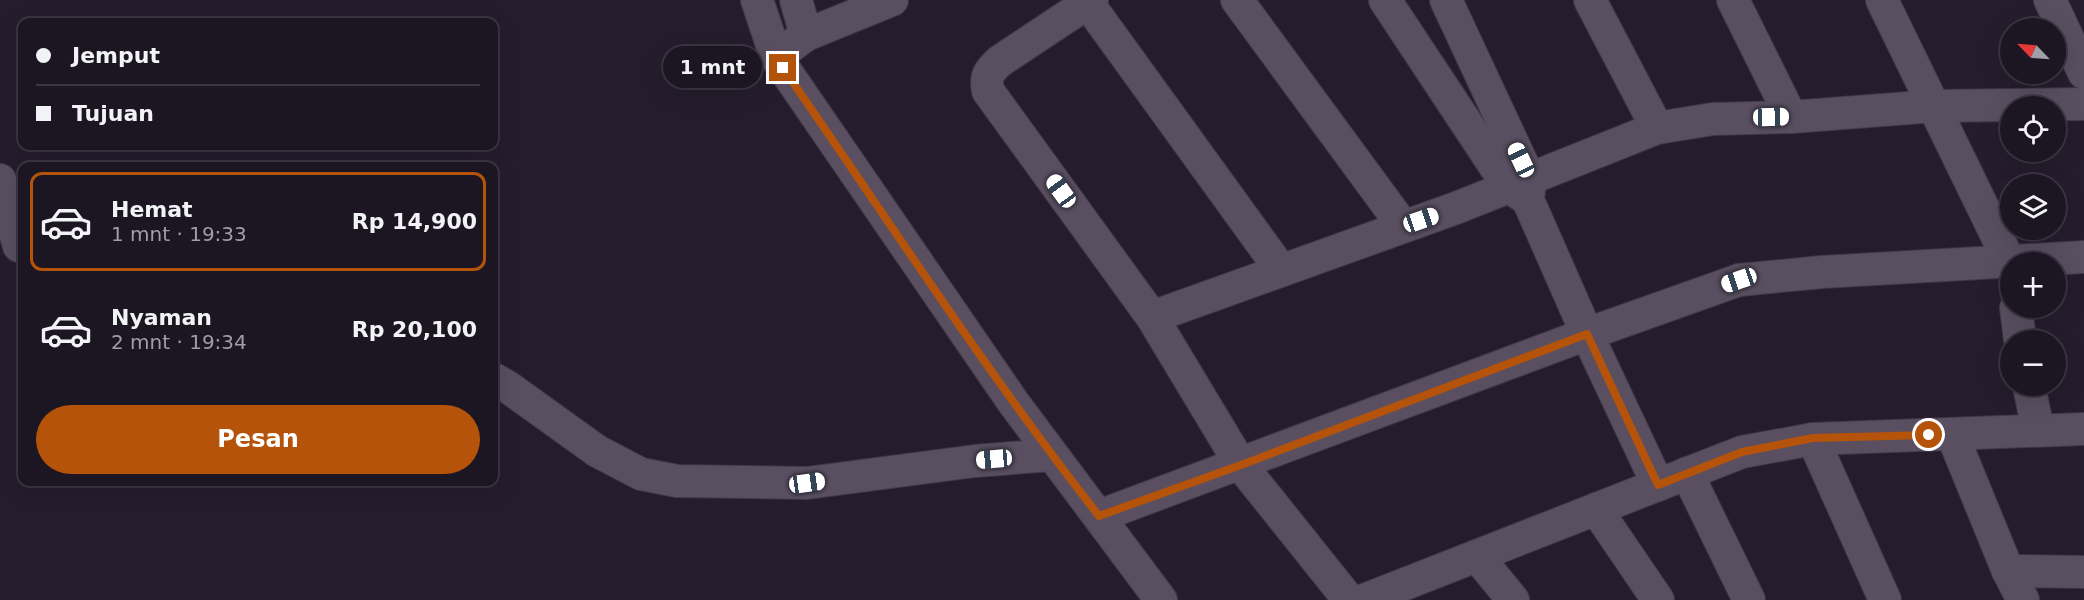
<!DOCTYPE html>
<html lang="id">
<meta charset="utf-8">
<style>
:root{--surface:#1c1622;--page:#251f2a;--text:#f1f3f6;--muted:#a09fa5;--line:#3a3540;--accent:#b45309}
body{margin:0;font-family:"DejaVu Sans",sans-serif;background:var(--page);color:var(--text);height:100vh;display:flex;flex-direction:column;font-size:22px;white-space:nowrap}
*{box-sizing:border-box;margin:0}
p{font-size:20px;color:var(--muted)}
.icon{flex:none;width:33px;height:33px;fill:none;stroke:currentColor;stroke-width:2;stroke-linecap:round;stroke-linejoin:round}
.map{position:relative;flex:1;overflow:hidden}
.sheet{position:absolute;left:18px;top:162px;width:480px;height:324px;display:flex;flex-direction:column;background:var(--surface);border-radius:12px;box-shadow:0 6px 24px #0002,0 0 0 2px var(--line)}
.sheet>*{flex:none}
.hud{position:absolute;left:18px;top:18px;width:480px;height:132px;border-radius:12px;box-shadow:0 6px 24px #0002,0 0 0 2px var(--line);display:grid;align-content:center;height:132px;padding:0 18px;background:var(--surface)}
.needle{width:39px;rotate:295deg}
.fabs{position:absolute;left:2000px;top:18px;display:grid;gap:12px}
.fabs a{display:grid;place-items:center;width:66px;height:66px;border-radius:50%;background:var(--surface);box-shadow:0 6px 24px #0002,0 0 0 2px var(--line);font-size:30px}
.end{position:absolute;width:27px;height:27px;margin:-14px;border:8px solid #b45309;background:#fff;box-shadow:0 0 0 3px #fff}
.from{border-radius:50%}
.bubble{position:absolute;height:42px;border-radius:21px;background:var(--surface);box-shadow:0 6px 24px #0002,0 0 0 2px var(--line);font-size:20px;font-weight:600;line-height:42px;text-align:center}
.car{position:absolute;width:18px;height:36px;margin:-18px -9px;border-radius:8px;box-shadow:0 0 4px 2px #0007;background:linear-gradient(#fff 24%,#345 0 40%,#fff 0 76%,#345 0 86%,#fff 0)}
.hud b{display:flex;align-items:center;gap:21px;height:57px;font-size:22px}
.hud b+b{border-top:2px solid var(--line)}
.hud i{width:15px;height:15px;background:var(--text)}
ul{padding:10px 0 0;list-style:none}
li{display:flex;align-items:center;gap:18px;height:99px;margin:0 12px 9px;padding:0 6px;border:3px solid transparent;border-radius:12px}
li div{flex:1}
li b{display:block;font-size:22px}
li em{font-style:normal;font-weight:600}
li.selected{border-color:var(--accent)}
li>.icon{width:54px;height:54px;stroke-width:1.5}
.button{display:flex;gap:12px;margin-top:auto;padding:12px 18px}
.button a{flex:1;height:69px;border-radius:36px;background:var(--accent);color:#fff;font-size:24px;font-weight:600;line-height:69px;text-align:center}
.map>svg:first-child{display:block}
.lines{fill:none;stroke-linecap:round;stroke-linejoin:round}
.minor-casing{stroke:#413947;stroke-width:34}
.minor{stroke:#594f61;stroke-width:32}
.route{stroke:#b45309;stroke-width:8}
</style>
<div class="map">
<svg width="2084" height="600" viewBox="0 0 2084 600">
<rect width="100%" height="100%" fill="#251d2d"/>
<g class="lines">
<g class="minor-casing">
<g id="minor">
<path d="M757,0L776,57L1013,402L1161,600"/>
<path d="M796,0L806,35"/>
<path d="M1092,0L1000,61C989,71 985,76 988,91L1152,317L1241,465L1349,600"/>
<path d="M1237,0L1403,226"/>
<path d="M1385,0L1508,186L1524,197"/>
<path d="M1446,0L1530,180L1528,200L1587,334L1658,485"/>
<path d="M1590,0L1657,128"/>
<path d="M1733,0L1791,117"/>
<path d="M1882,0L2010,263"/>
<path d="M2050,0L2084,73"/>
<path d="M1087,2L1281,270"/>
<path d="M776,57L806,35L892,0"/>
<path d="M0,180L19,246"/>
<path d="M2016,308L2020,340"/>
<path d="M1152,317L1456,208L1657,128L1713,119L1791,117L1935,106L2084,104"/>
<path d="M494,379L508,387L597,451L641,474L677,481L807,483L975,461L1051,455"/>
<path d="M2029,386L2038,430"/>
<path d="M1952,434L2008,571L2023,600"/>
<path d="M1813,439L1885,600"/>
<path d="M1687,473L1749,600"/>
<path d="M1596,509L1658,600"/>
<path d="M1099,516L1587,334L1739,280L1822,272L2084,257"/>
<path d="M1477,556L1513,600"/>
<path d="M2008,571L2084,572"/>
<path d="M1364,600L1742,452L1813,439L2084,429"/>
</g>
</g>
<use href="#minor" class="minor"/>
</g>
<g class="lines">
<path class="route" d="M783,68C887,218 986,372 1099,516L1241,465L1587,334L1658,485L1742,452L1813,438L1929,435"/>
</g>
</svg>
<div class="fabs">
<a><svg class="needle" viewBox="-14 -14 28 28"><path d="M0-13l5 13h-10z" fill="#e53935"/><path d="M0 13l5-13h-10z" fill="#a09fa5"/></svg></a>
<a><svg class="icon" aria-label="locate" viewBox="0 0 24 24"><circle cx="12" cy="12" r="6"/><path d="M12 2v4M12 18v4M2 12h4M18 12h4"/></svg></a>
<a><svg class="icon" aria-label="layers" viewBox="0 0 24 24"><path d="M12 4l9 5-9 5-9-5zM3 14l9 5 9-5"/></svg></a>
<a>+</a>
<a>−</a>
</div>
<i class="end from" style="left:1929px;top:435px"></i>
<i class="end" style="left:783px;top:68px"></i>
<div class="bubble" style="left:663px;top:46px;width:99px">1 mnt</div>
<i class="car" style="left:1771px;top:117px;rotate:89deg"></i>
<i class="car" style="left:1521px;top:160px;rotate:335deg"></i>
<i class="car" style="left:1061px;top:191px;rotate:324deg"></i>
<i class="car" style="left:1421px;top:220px;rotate:71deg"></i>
<i class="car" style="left:1739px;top:280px;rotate:251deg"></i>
<i class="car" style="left:994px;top:459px;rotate:265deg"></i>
<i class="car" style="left:807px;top:483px;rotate:82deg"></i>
<div class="hud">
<b><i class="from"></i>Jemput</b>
<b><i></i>Tujuan</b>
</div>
<section class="sheet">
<ul>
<li class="selected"><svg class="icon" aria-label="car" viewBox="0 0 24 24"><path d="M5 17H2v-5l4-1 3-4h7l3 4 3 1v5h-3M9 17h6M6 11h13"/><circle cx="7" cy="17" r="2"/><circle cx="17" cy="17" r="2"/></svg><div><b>Hemat</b><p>1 mnt · 19:33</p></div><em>Rp 14,900</em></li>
<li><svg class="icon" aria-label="car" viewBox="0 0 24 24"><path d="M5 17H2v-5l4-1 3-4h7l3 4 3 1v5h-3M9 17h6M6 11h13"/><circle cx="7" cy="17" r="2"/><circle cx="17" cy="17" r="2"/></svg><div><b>Nyaman</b><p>2 mnt · 19:34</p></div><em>Rp 20,100</em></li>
</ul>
<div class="button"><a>Pesan</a></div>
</section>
</div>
